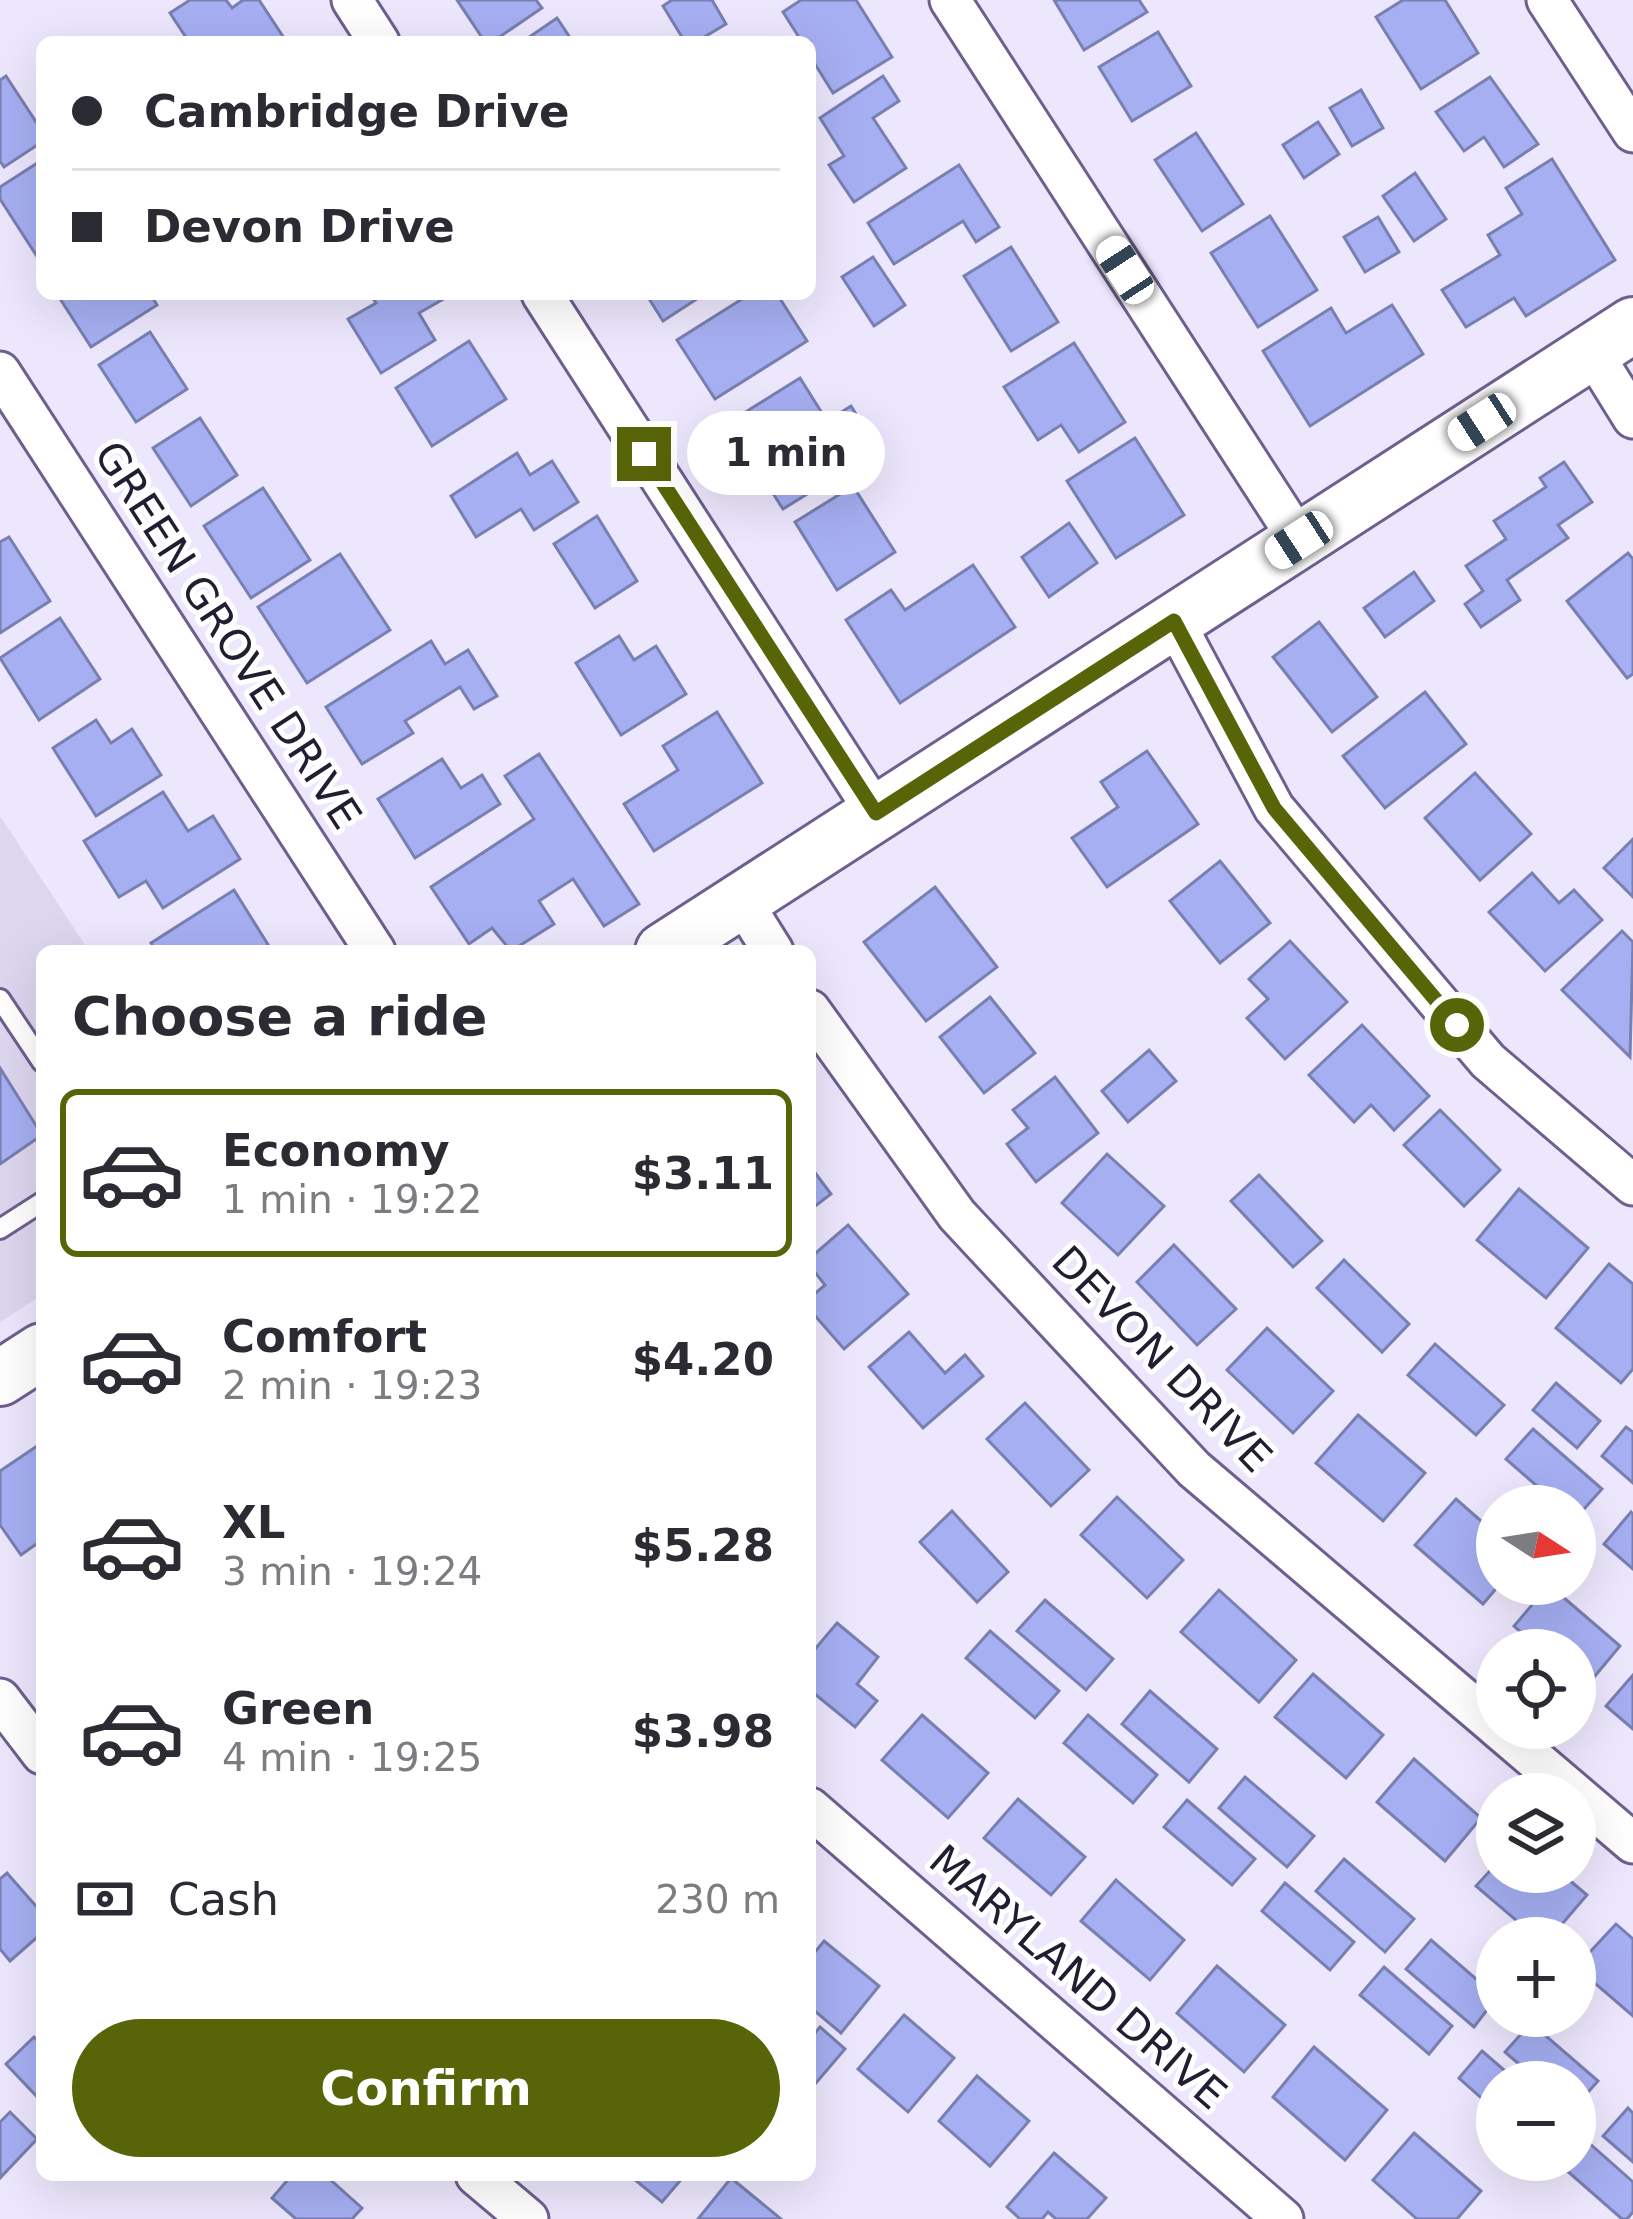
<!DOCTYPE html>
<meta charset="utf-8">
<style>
:root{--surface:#fff;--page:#f2f2f3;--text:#2b2b33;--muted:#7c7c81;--line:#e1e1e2;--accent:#576407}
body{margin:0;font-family:"DejaVu Sans",sans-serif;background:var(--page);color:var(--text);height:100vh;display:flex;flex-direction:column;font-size:45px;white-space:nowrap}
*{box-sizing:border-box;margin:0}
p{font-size:39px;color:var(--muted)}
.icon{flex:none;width:66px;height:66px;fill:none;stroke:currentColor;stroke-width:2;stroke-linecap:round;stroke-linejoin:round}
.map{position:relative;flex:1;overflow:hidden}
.details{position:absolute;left:36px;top:945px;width:780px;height:1236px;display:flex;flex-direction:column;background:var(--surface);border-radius:18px;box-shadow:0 12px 48px #0002}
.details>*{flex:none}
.banner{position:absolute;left:36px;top:36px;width:780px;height:264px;border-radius:18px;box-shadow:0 12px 48px #0002;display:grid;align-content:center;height:264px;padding:0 36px;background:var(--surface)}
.needle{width:78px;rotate:102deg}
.controls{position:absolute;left:1476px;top:1485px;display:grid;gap:24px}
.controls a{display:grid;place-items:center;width:120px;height:120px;border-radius:50%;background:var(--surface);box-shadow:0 12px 48px #0002;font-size:60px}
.end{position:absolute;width:54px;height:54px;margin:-27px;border:15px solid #576407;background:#fff;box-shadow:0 0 0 6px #fff}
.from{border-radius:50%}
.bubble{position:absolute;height:84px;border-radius:42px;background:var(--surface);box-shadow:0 12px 48px #0002;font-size:39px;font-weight:800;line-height:84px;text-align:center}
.car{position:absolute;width:36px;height:72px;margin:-36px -18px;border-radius:15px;box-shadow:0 0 9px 3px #0007;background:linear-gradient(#fff 24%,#345 0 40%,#fff 0 76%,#345 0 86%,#fff 0)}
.banner b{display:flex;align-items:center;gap:42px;height:114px;font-size:45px}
.banner b+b{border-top:3px solid var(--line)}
.banner i{width:30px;height:30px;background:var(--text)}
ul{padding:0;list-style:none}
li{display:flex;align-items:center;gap:36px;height:168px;margin:0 24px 18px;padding:0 12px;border:6px solid transparent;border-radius:18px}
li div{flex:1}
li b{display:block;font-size:45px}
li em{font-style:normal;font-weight:800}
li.selected{border-color:var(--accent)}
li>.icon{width:108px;height:108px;stroke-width:1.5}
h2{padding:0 36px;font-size:54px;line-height:144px}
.pay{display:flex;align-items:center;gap:30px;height:132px;padding:0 36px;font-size:45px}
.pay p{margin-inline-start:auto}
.action{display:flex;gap:24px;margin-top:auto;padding:24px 36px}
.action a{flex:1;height:138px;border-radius:72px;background:var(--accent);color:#fff;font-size:48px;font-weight:800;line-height:138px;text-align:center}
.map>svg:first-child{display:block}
.built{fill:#ddd6ef}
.building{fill:#a6aff2;stroke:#787fb1;stroke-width:3}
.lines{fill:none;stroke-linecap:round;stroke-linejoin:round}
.lane-casing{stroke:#6e5f8f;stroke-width:24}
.street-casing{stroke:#6e5f8f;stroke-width:45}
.secondary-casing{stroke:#6e5f8f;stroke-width:60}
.lane{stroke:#fff;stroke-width:18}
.street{stroke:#fff;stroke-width:39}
.secondary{stroke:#fff;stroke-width:54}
.route{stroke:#576407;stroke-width:15}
.labels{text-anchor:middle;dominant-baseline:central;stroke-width:10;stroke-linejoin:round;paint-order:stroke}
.street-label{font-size:42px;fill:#231d31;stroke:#fff}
</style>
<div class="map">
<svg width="1633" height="2219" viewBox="0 0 1633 2219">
<rect width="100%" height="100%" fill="#ede7fd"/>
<path class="built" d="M0,816L89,951H42V1295L0,1322Z"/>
<g class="building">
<path d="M190,0H226L232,8L243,0H259L286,41L189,42L170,13Z"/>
<path d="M457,0H536L542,8L492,42H485Z"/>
<path d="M672,0H712L726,24L696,42H685L663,6Z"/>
<path d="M801,0H856L892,57L833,93L810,56V42H802L783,12Z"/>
<path d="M1054,0H1139L1147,12L1084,50Z"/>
<path d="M1403,0H1445L1478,53L1421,89L1376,17Z"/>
<path d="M557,18L573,42H522Z"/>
<path d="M1158,32L1191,86L1132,121L1099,67Z"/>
<path d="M6,76L42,131V142L4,167L0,161V80Z"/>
<path d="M883,76L899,101L873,118L906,168L854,202L829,165L844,156L820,118Z"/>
<path d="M1490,77L1538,144L1504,167L1484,137L1464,151L1436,112Z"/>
<path d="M1361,90L1383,128L1352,146L1330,108Z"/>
<path d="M1318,122L1339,154L1304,178L1283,145Z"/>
<path d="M1196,133L1243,204L1202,231L1155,160Z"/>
<path d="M1552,159L1615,260L1526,316L1514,298L1466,327L1442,290L1500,255L1488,235L1522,214L1506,188Z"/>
<path d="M42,160V255L38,258L0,199V187Z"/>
<path d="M959,165L999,227L976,242L963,221L894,264L868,223Z"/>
<path d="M1415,173L1446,219L1414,241L1383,196Z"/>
<path d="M1270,216L1317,290L1258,327L1211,253Z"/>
<path d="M1378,217L1399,252L1365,272L1344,237Z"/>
<path d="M1011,247L1058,322L1011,351L964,276Z"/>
<path d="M873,257L905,305L874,326L842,277Z"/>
<path d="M57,294H150L157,305L91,347Z"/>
<path d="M370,294L447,297L419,313L435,340L381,373L348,319L376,303Z"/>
<path d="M646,294H703V295L663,321Z"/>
<path d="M750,294H777L807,341L715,399L677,340Z"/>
<path d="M1392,305L1423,354L1310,426L1263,351L1331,308L1346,333Z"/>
<path d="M150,332L187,389L136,422L99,365Z"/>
<path d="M469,341L506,399L432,446L396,388Z"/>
<path d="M1074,343L1125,422L1079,452L1061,425L1038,440L1004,387Z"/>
<path d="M800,378L827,421L851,406L864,427L840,443L854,465L783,509L728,423Z"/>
<path d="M200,418L237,475L191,506L153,448Z"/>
<path d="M1135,438L1184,515L1116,558L1067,481Z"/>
<path d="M517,453L530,475L552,461L578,502L534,530L521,509L476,537L451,496Z"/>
<path d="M1564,462L1592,502L1558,525L1568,538L1507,580L1520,600L1481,627L1465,604L1483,591L1466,566L1506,539L1494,521L1546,487L1540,478Z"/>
<path d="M853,486L895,552L837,590L795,522Z"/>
<path d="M263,488L310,560L251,598L204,526Z"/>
<path d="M597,516L637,581L595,608L554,544Z"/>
<path d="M1069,523L1097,563L1049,597L1022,557Z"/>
<path d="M9,537L50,601L0,633V542Z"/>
<path d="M1628,553L1633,559V674L1627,678L1567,601Z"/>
<path d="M340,554L390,630L307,683L258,607Z"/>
<path d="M973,565L1015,627L900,703L846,620L891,590L905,610Z"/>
<path d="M1414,572L1434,601L1385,637L1364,608Z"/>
<path d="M60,618L100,679L39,720L0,658Z"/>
<path d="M1319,622L1377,697L1332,732L1273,657Z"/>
<path d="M619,636L634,660L656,646L686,694L621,735L576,663Z"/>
<path d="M431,641L445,664L468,650L497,696L474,709L460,687L405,721L413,733L362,764L326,707Z"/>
<path d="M1425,692L1466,744L1385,808L1343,756Z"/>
<path d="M717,712L762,783L654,851L624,804L678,770L663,746Z"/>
<path d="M96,720L111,743L132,729L161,775L96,816L53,748Z"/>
<path d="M1147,751L1198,824L1107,887L1072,838L1118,807L1101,782Z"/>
<path d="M539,754L639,904L604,926L573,879L539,901L554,924L511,951L492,928L469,944L431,887L534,819L505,776Z"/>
<path d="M442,759L461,788L482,775L500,804L415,858L378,799Z"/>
<path d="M1475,773L1531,834L1480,880L1425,818Z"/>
<path d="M163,792L188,831L213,816L240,859L163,908L146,881L119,897L84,841Z"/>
<path d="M1633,839V897L1604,868Z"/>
<path d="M1220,861L1270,923L1220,963L1170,901Z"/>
<path d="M1532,873L1559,903L1574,890L1602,920L1545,971L1489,912Z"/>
<path d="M935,887L997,967L926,1021L864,942Z"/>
<path d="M234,890L272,951H156L151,943Z"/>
<path d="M1622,931L1633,942L1630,1057L1562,990Z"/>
<path d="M1290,941L1347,1002L1285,1059L1247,1018L1268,999L1249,979Z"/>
<path d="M990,997L1035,1053L984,1093L940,1037Z"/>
<path d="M1362,1025L1429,1096L1394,1130L1371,1105L1354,1122L1309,1075Z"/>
<path d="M1149,1050L1176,1081L1128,1122L1102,1091Z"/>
<path d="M0,1068L42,1135L0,1164Z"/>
<path d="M1055,1077L1098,1133L1036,1182L1007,1144L1028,1128L1013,1110Z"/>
<path d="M1440,1110L1500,1170L1464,1206L1404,1145Z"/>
<path d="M1107,1154L1164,1206L1118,1255L1062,1203Z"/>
<path d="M810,1166L831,1194L810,1210Z"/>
<path d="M1259,1175L1322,1241L1293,1267L1231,1201Z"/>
<path d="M1519,1189L1588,1248L1546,1298L1477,1240Z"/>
<path d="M848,1225L908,1294L844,1349L810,1310V1298L825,1285L810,1266V1258Z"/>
<path d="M1174,1245L1236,1309L1197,1345L1137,1282Z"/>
<path d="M1344,1260L1409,1324L1382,1352L1317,1288Z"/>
<path d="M1609,1264L1633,1284V1369L1621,1383L1556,1328Z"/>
<path d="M1267,1328L1333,1391L1293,1433L1227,1370Z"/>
<path d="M909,1332L945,1373L965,1355L983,1376L923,1428L869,1367Z"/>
<path d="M1435,1344L1504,1405L1476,1435L1408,1375Z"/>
<path d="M1556,1383L1600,1421L1577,1448L1533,1410Z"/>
<path d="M1025,1403L1089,1470L1051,1506L987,1439Z"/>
<path d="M1358,1415L1425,1473L1383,1521L1316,1463Z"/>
<path d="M1626,1427L1633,1432V1483L1602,1456Z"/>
<path d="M1533,1429L1602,1489L1575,1519V1506H1560L1506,1459Z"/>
<path d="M37,1446L42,1453V1540L21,1555L0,1525V1471Z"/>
<path d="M1117,1497L1183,1560L1147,1598L1081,1535Z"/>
<path d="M1456,1499L1497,1535L1500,1584L1483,1604L1415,1545Z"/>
<path d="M952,1511L1008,1572L977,1602L920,1542Z"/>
<path d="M1631,1512L1633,1514V1569L1604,1544Z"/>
<path d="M1549,1585L1620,1646L1585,1688L1575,1679V1650H1541L1514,1626Z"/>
<path d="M1219,1590L1296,1660L1259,1702L1181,1632Z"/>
<path d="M1045,1600L1113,1659L1086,1690L1017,1631Z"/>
<path d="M837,1623L878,1657L857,1684L877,1701L855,1727L810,1690V1655Z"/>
<path d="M990,1631L1059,1691L1035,1718L966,1658Z"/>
<path d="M1313,1674L1383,1735L1346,1778L1275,1717Z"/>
<path d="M1633,1675V1729L1606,1706Z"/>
<path d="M1150,1691L1217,1749L1189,1782L1122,1724Z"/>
<path d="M922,1715L988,1773L948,1818L882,1760Z"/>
<path d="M1088,1715L1157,1775L1133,1803L1064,1743Z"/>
<path d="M1414,1759L1481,1818L1445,1861L1377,1802Z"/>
<path d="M1245,1777L1314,1836L1287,1867L1219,1808Z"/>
<path d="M1018,1799L1085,1857L1051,1895L984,1838Z"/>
<path d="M1187,1800L1255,1859L1232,1885L1164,1827Z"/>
<path d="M1344,1859L1414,1919L1385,1952L1316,1891Z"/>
<path d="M1497,1863V1872H1560L1587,1895L1550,1938H1537L1476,1886Z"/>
<path d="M7,1873L42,1913V1933L10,1961L0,1949V1879Z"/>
<path d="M1116,1880L1184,1940L1150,1980L1081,1921Z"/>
<path d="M1285,1883L1354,1942L1330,1970L1262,1911Z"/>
<path d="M1616,1924L1633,1939V2016L1576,1967Z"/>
<path d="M1431,1940L1497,1997L1474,2027L1406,1969Z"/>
<path d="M824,1941L879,1986L841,2033L810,2007V1958Z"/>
<path d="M1217,1966L1285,2025L1244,2072L1177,2013Z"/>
<path d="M1384,1967L1452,2026L1429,2054L1360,1995Z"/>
<path d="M904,2015L954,2058L908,2112L858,2069Z"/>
<path d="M1531,2023L1598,2081L1575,2107V2082H1540L1505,2052Z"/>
<path d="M820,2027L845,2049L810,2090V2039Z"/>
<path d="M34,2037L42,2045V2102L6,2064Z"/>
<path d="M1314,2047L1387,2110L1345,2160L1273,2097Z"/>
<path d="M1482,2051L1518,2082H1497V2112L1459,2078Z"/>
<path d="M977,2076L1029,2121L990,2166L939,2121Z"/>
<path d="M1628,2108L1633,2113V2162L1603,2136Z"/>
<path d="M10,2112L37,2139L0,2178V2122Z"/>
<path d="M1414,2133L1481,2191L1457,2219H1417L1373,2180Z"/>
<path d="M1580,2135L1633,2182V2212L1627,2219H1622L1557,2162L1575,2160V2141Z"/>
<path d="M1054,2153L1106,2198L1087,2219H1056L1048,2212L1042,2219H1020L1007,2207Z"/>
<path d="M292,2175H325L362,2208L352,2219H296L272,2198Z"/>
<path d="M629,2175H685L662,2202Z"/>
<path d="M731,2178L781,2219H698Z"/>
</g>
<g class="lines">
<g class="lane-casing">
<g id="lane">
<path d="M0,999L42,1062"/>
<path d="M0,1229L42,1202"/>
</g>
</g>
<g class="street-casing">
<g id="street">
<path d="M352,0L379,42"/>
<path d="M950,0L1299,540"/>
<path d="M1547,0L1633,132"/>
<path d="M542,294L876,813"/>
<path d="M1592,352L1633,418"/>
<path d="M0,372L375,951"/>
<path d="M1174,621L1274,808L1488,1061L1633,1185"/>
<path d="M741,900L773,951"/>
<path d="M810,1010L957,1215L1194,1469L1497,1727"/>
<path d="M0,1699L42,1754"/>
<path d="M1498,1728L1633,1843"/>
<path d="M810,1808L1283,2219"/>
<path d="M476,2175L528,2219"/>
</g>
</g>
<g class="secondary-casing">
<g id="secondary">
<path d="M663,951L1633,325"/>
<path d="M0,1378L42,1351"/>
</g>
</g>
<use href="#lane" class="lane"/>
<use href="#street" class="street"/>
<use href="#secondary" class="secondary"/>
</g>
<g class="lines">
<path class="route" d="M644,454L876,813L1174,621L1274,808L1457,1025"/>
</g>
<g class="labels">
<g class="street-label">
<text transform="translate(228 635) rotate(57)">GREEN GROVE DRIVE</text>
<text transform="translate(1162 1359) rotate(46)">DEVON DRIVE</text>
<text transform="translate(1078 1977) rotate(41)">MARYLAND DRIVE</text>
</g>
</g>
</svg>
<div class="controls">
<a><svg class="needle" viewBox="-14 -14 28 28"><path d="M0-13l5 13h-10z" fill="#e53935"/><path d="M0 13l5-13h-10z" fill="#7c7c81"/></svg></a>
<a><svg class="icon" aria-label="locate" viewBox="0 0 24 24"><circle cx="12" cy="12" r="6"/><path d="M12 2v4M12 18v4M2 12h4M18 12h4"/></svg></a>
<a><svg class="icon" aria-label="layers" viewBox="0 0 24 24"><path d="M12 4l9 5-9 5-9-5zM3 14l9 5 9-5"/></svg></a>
<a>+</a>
<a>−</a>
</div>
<i class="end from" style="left:1457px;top:1025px"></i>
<i class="end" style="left:644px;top:454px"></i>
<div class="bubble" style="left:687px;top:411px;width:198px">1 min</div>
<i class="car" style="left:1125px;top:270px;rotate:327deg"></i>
<i class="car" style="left:1482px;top:422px;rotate:237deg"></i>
<i class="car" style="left:1299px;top:540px;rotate:237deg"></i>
<div class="banner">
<b><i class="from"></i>Cambridge Drive</b>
<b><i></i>Devon Drive</b>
</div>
<section class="details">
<h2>Choose a ride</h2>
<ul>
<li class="selected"><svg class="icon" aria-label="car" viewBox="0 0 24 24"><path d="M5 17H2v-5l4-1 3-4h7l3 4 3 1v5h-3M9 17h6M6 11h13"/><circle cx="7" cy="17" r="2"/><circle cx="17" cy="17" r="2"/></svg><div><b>Economy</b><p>1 min · 19:22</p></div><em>$3.11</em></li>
<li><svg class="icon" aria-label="car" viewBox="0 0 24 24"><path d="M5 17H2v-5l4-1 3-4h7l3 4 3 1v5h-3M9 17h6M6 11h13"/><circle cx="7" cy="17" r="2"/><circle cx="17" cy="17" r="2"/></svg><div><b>Comfort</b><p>2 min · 19:23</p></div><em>$4.20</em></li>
<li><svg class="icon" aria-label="car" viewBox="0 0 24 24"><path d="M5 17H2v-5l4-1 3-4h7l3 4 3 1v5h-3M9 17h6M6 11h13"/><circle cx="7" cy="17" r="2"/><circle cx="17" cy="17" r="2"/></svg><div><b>XL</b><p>3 min · 19:24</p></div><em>$5.28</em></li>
<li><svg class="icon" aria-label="car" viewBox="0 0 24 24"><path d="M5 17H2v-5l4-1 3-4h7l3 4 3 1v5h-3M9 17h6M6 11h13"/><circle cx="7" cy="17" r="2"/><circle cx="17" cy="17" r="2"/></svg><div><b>Green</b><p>4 min · 19:25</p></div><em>$3.98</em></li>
</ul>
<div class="pay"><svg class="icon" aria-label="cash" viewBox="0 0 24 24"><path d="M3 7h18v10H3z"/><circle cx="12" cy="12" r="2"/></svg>Cash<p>230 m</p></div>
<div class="action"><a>Confirm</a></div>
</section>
</div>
